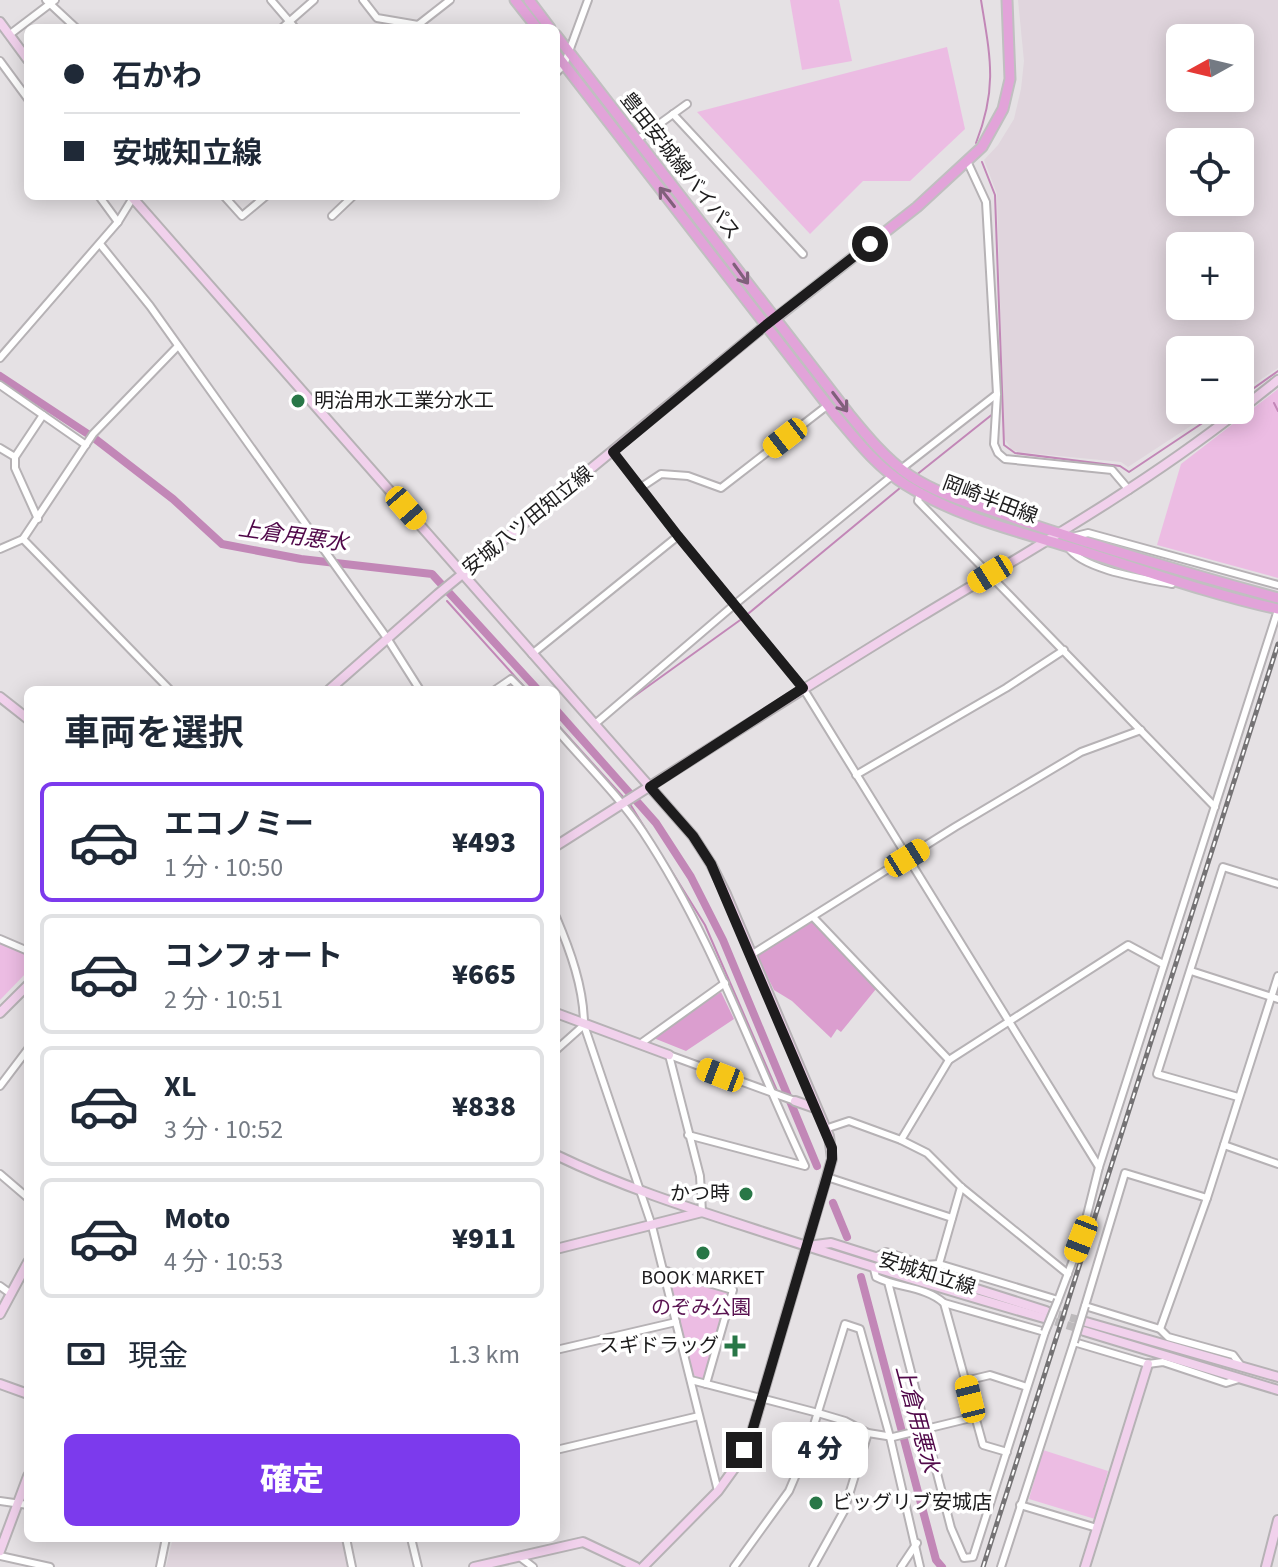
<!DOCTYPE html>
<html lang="ja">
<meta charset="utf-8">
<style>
:root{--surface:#fff;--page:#f6f6f7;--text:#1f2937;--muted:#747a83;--line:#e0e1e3;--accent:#7c3aed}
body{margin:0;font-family:"Source Sans 3","Noto Sans JP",sans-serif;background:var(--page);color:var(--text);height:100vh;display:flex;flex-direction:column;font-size:30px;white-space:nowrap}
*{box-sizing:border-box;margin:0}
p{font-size:26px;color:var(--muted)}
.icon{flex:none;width:44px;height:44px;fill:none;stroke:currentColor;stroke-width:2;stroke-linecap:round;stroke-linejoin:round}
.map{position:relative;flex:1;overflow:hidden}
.side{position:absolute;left:24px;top:686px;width:536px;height:856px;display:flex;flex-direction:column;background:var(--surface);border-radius:12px;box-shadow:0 4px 20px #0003}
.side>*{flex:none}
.hud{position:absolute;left:24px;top:24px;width:536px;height:176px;border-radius:12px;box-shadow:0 4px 20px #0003;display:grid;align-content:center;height:176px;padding:0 40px;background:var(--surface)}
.needle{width:52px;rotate:262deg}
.controls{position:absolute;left:1166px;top:24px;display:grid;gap:16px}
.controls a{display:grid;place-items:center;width:88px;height:88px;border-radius:12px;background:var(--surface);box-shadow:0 4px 20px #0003;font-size:40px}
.end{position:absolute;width:36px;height:36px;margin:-18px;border:10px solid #1d1c1d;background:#fff;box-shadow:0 0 0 4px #fff}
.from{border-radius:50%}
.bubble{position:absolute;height:56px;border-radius:12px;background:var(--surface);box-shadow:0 4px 20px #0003;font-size:26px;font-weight:800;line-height:56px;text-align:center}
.car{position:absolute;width:24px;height:48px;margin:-24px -12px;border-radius:10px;box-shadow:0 0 6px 2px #0007;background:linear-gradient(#f5c518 24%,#345 0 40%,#f5c518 0 76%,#345 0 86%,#f5c518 0)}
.hud b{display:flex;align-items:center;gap:28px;height:76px;font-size:30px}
.hud b+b{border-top:2px solid var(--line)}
.hud i{width:20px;height:20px;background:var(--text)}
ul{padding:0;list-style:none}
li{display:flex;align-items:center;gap:24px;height:120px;margin:0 16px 12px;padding:0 24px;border:4px solid var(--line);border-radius:12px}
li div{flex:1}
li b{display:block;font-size:30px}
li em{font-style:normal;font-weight:800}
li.selected{border-color:var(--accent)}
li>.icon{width:72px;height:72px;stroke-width:1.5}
h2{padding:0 40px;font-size:36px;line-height:96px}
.pay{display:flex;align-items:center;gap:20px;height:88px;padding:0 40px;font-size:30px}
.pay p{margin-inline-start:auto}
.primary-button{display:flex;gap:16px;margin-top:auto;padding:16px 40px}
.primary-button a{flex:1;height:92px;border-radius:12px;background:var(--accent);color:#fff;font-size:32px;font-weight:800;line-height:92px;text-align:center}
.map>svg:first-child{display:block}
.built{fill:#e0d5dd;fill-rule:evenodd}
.green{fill:#ecbce3}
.forest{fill:#db9ecf}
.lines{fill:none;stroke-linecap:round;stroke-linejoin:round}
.stream{stroke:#c287b7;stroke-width:2}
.canal{stroke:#c287b7;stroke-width:8}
.secondary-tunnel{stroke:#bdbabc;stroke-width:8;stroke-dasharray:8 4;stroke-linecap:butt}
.street-casing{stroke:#b6b2b5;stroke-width:10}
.secondary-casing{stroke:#b6b2b5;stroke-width:12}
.primary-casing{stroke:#c0bfc0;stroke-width:13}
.street{stroke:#fff;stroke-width:6}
.secondary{stroke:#f1d1ec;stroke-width:8}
.primary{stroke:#e2a3d9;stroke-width:9}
.rail-casing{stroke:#757375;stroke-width:5}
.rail{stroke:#fff;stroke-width:2;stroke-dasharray:6;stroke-linecap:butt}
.street-bridge-casing{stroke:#b6b2b5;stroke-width:10;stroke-linecap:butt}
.street-bridge{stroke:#fff;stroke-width:6}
.oneway{stroke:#80607b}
.route{stroke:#1d1c1d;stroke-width:10}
.poi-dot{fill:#287747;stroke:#fff;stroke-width:3}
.labels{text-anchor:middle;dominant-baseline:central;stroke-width:7;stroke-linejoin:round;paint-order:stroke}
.street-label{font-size:20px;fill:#1d1c1d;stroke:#fff}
.poi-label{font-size:20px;fill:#1d1c1d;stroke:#fff;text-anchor:start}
.park-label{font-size:20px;fill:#591351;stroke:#fff}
.water-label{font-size:22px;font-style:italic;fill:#500849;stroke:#fff}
</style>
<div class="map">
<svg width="1278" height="1567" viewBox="0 0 1278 1567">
<rect width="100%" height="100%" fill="#e5e1e4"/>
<g class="built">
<path d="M1018,0H1278V368L1240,393V350H1180V410H1215L1128,467L1121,462L1018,452L1011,449L1004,438L997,194L984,160L998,145L1014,119L1021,89L1024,61ZM1180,38H1240V98H1180ZM1180,142H1240V202H1180ZM1180,246H1240V306H1180Z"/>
<path d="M173,1538H343L350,1567H166Z"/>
</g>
<g class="green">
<path d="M790,0H839L852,61L802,70Z"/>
<path d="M947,47L965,129L910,181H863L810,234L697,112Z"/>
<path d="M1278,389V578L1157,545L1181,464Z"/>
<path d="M0,944L28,955V971L0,1000Z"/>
<path d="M670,1275L726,1291L729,1296L704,1377L701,1379L692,1374L668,1276Z"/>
<path d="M1043,1450L1108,1471L1095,1519L1029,1499Z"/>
</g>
<g class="forest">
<path d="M812,922L876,989L841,1032L837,1029L831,1038L792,1001L774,990L757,956Z"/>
<path d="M721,992L734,1019L686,1051L651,1037Z"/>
</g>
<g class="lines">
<g class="stream">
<path d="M976,143C998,87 990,56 981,0"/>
<path d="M982,162L995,195L1004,445L1015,453L1120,466L1129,472L1222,410"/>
<path d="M1240,398L1278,371"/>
<path d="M1274,403L1278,411"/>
<path d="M915,476L994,413"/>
<path d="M447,601L527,690"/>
<path d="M622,705L743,618L900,488"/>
<path d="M556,723L625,799"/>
<path d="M630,804L705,925L778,1093"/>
</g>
<g class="canal">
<path d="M0,376L94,438L173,499L222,544L301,559L432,574L538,690"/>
<path d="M556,710L656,823L691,877L723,940L817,1166"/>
<path d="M833,1203L847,1237"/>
<path d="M861,1277L936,1560L942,1567"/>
</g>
<g class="secondary-tunnel">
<path d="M1047,1311L1086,1322"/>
<path d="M1044,1318L1083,1330"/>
</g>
<g class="street-casing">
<g id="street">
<path d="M46,0L76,28"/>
<path d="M271,0L295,28"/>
<path d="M363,0L377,18L418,25L450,0"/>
<path d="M282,28L314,0"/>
<path d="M9,35L55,0"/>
<path d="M0,61L28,99"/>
<path d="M556,73L564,65L588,0"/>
<path d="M673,114L803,254"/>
<path d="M637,140L687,104"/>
<path d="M967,161L986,202L997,394L994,444L998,453L1005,459L1112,470L1129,490"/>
<path d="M99,196L118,222"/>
<path d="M224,196L242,216L266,196"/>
<path d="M332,216L353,196"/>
<path d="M100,244L150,306L387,638L420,690"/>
<path d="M0,358L118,222L134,196"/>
<path d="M0,385L86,445"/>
<path d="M0,448L15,457V468L38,519"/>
<path d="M613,452L678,536L803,688L1099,1167"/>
<path d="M15,457L43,415"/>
<path d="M901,469L997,394"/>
<path d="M640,488L661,474L688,476L721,488L828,405"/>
<path d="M920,492L918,501L1215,807"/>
<path d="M1072,537L1088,533L1278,585"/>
<path d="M23,539L170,690"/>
<path d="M1068,547C1082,570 1146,579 1172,584"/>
<path d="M0,549L23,539L93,434L178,346"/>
<path d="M532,654L678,536"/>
<path d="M495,690L511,679L522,690"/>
<path d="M595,724L734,605L893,475"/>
<path d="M556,729C585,763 618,795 643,832C712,936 752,1054 805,1166L688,1135"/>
<path d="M856,775L1006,688L1064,650"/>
<path d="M556,917C570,950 584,988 584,1025L652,1226L718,1491"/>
<path d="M813,917L949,1060"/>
<path d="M0,939L28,951"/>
<path d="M751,955L955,827L1081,752L1141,730"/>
<path d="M1191,971L1278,999"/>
<path d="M640,1044L725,983"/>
<path d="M556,1050L584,1025"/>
<path d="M669,1055L700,1176L702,1212"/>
<path d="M669,1055L795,1101"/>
<path d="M0,1086L28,1049"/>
<path d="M1238,1097L1157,1074L1223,867L1278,884"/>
<path d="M825,1129L849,1121L901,1140L927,1153L961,1187L1068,1274"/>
<path d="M901,1140L949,1060L1128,945L1163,964"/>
<path d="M1224,1145L1278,1164"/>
<path d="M0,1174L28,1198"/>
<path d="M827,1177L952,1218"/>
<path d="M1207,1198L1125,1173L1085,1306L1160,1329L1168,1337L1233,1355L1242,1367"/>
<path d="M875,1257L886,1252L925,1265L939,1264L1058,1300L1081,1239L1099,1167L1277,613"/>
<path d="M939,1264L961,1187"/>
<path d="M874,1269L876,1277C897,1288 925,1286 944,1303L1045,1332L973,1557L964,1558L951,1528L888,1282"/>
<path d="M663,1270L733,1290L706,1384"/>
<path d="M0,1286L11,1294"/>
<path d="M944,1303L983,1445L1007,1452"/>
<path d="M1160,1329L1207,1198L1278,976"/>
<path d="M556,1350L676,1322"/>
<path d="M691,1380L818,1413L845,1421L868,1433L893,1437L975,1417"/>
<path d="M965,1381L990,1375L1027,1387"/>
<path d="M556,1450L699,1416"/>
<path d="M0,1501L28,1505"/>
<path d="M1020,1505L1097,1528"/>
<path d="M346,1538L352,1567"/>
<path d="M411,1538L418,1567"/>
<path d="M0,1556L50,1567"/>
<path d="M520,1557L533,1567"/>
<path d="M160,1567L166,1538"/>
<path d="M734,1567L789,1491L806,1451L845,1324L860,1329L890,1437L920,1567"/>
<path d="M813,1567L844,1511L868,1433"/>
<path d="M901,1567L917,1543"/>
<path d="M1001,1567L1074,1342L1148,1364L1163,1362L1226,1383L1239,1379"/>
</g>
</g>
<g class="secondary-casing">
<g id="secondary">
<path d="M0,22L28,60"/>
<path d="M131,196L693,836L711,864L726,894L829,1136L832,1159L751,1435L736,1466L718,1491L643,1567"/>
<path d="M1240,410L1278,380"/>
<path d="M329,690L438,594L766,325"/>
<path d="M0,697L28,719"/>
<path d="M556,846C677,769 797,692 920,617C1029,551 1139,489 1240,410"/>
<path d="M0,1013L28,985"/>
<path d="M556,1013L669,1055"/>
<path d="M795,1101L815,1108"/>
<path d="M556,1155C618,1185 686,1207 751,1228C849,1260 946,1290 1044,1318"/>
<path d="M808,1246L831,1243L1046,1311"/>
<path d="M556,1249L702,1212"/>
<path d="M0,1314L28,1262"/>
<path d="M1086,1322L1278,1377"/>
<path d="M1084,1331L1278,1390"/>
<path d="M0,1384L28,1394"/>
<path d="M0,1551L28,1476"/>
<path d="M474,1567L583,1542L636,1567"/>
<path d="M1085,1567L1148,1364"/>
<path d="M1266,1567L1278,1520"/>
</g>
</g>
<g class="primary-casing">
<g id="primary">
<path d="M515,0L537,28"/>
<path d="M529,0L550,28"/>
<path d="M556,35L849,414C867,436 885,458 909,475C940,496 980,506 1016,519C1102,548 1190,574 1278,598"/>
<path d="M556,54L836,416C857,441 878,468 906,485C954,515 1012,530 1066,546C1135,567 1208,594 1278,609"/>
<path d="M772,321L917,207L982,147L1003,109L1010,79L1007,0"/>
</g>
</g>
<use href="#street" class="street"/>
<use href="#secondary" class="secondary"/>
<use href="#primary" class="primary"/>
<g class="rail-casing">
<path id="rail" d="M983,1567L1278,644"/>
</g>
<use href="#rail" class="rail"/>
<g class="street-bridge-casing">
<g id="street-bridge">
<path d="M1045,1332L1058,1300"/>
<path d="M1074,1342L1085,1306"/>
</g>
</g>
<use href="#street-bridge" class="street-bridge"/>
</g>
<defs><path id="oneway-shaft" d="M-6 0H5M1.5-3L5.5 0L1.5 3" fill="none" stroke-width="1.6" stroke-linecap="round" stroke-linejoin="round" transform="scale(2)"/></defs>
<g class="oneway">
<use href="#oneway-shaft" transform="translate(667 197) rotate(-128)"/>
<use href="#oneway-shaft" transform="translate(741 274) rotate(54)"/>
<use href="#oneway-shaft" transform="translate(840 402) rotate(53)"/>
</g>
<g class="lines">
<path class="route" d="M744,1450L751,1435L827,1177L832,1159V1148L711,864L693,836L650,787L803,688L678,536L613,452L766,325L870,244"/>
</g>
<g class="poi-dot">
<circle cx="298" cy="401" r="8"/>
<circle cx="746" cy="1194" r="8"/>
<circle cx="703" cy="1253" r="8"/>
<path d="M731 1334h8v8h8v8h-8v8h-8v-8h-8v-8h8z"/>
<circle cx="816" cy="1503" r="8"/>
</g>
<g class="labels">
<g class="street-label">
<text transform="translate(680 166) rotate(52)">豊田安城線バイパス</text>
<text transform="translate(990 500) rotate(21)">岡崎半田線</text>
<text transform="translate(528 521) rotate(-39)">安城八ツ田知立線</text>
<text transform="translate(927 1274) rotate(17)">安城知立線</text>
</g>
<g class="poi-label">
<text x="314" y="401">明治用水工業分水工</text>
<text x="730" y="1194" text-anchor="end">かつ時</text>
<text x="703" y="1278" text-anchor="middle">BOOK MARKET</text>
<text x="719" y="1346" text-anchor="end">スギドラッグ</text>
<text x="832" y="1503">ビッグリブ安城店</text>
</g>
<g class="park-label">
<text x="701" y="1308">のぞみ公園</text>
</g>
<g class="water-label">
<text transform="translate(293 536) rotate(8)">上倉用悪水</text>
<text transform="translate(917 1419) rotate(75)">上倉用悪水</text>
</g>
</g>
</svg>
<div class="controls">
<a><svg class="needle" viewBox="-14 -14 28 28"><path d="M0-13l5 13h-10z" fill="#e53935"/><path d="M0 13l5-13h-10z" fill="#747a83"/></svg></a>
<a><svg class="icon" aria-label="locate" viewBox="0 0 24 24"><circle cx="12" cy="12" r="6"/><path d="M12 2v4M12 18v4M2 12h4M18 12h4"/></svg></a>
<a>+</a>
<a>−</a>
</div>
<i class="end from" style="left:870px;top:244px"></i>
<i class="end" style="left:744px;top:1450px"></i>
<div class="bubble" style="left:772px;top:1422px;width:96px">4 分</div>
<i class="car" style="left:785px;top:438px;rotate:232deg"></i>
<i class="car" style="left:406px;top:508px;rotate:139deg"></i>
<i class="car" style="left:990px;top:574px;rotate:238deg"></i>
<i class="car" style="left:907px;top:858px;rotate:58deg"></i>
<i class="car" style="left:720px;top:1075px;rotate:291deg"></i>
<i class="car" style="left:1081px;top:1239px;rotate:201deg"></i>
<i class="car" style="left:970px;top:1399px;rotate:346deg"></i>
<div class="hud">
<b><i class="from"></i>石かわ</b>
<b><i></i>安城知立線</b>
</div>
<section class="side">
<h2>車両を選択</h2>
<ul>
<li class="selected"><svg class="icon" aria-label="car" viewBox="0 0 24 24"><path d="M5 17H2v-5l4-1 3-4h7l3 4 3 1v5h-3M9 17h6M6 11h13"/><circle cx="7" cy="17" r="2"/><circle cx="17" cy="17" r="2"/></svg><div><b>エコノミー</b><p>1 分 · 10:50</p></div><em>¥493</em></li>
<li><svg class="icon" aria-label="car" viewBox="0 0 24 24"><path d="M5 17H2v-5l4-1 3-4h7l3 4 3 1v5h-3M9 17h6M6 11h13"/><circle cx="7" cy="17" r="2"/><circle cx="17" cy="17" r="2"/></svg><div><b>コンフォート</b><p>2 分 · 10:51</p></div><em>¥665</em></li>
<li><svg class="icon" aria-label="car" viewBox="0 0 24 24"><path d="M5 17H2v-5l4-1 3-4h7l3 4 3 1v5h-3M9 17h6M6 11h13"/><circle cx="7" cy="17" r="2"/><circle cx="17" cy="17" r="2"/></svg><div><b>XL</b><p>3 分 · 10:52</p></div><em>¥838</em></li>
<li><svg class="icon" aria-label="car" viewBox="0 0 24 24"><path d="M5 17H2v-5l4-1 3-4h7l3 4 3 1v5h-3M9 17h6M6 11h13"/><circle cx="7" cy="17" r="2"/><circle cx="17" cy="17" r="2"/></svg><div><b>Moto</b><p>4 分 · 10:53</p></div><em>¥911</em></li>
</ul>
<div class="pay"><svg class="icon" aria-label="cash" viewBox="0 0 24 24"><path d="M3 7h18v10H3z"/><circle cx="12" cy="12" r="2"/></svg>現金<p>1.3 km</p></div>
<div class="primary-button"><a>確定</a></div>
</section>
</div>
